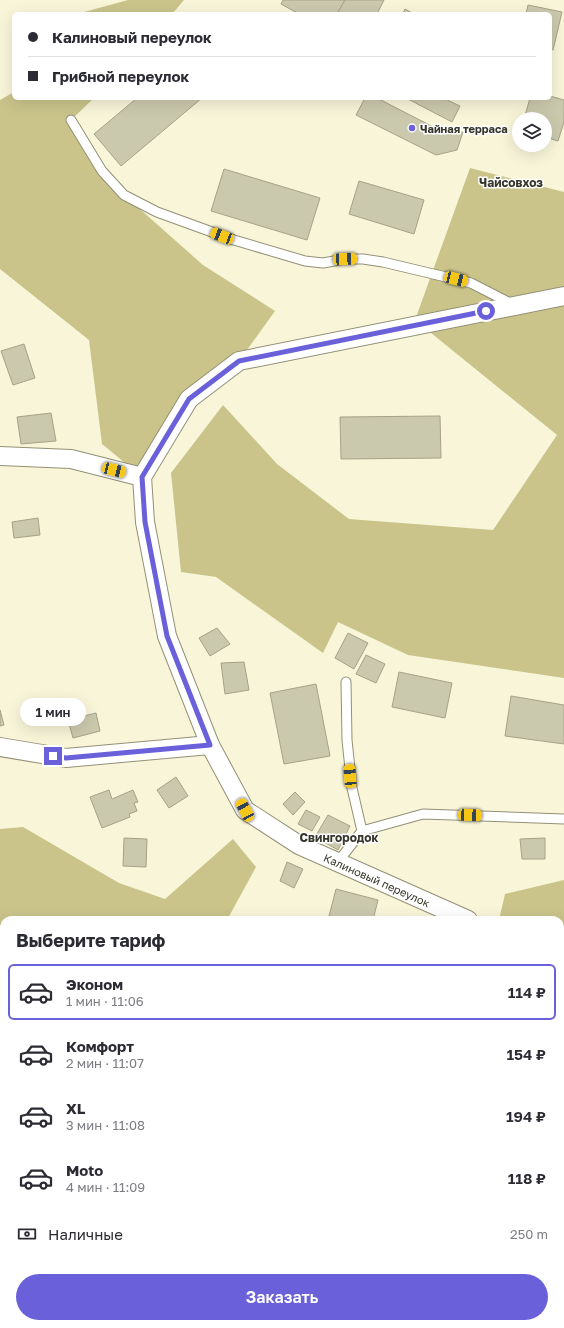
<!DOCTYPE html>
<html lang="ru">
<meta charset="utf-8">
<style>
:root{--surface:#fff;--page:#f2f2f3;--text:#2b2b33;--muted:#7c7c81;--line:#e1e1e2;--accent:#6a60da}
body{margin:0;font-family:"Golos Text",sans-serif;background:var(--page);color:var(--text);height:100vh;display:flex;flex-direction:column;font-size:15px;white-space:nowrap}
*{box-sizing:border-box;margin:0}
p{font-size:13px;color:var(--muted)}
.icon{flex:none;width:22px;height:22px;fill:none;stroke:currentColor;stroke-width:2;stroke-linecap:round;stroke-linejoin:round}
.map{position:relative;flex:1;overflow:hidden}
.details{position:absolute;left:0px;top:916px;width:564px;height:412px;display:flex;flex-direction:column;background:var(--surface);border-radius:12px 12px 0 0;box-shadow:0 4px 16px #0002}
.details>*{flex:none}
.guide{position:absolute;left:12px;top:12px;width:540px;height:88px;border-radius:6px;box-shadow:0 4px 16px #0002;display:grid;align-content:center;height:88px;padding:0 16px;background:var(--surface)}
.fabs{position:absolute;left:512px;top:112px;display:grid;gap:8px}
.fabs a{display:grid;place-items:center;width:40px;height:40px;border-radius:50%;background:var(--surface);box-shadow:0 4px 16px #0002;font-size:20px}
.end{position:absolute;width:18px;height:18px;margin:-9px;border:5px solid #6a60da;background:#fff;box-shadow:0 0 0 2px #fff}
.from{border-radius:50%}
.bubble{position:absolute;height:28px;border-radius:14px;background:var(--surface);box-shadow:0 4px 16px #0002;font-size:13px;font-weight:600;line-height:28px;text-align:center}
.car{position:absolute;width:12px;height:24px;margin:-12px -6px;border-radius:5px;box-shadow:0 0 3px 1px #0007;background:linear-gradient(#f5c518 24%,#345 0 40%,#f5c518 0 76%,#345 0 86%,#f5c518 0)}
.guide b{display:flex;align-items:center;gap:14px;height:38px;font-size:15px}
.guide b+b{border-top:1px solid var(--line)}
.guide i{width:10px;height:10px;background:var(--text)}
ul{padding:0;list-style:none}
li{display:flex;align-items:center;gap:12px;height:56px;margin:0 8px 6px;padding:0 8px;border:2px solid transparent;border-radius:6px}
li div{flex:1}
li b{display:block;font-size:15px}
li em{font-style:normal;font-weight:600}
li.selected{border-color:var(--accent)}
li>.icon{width:36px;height:36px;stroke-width:1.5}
h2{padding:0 16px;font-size:18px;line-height:48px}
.pay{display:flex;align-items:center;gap:10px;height:44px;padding:0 16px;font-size:15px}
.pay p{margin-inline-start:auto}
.cta{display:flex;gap:8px;margin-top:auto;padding:8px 16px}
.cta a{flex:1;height:46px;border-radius:24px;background:var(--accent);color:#fff;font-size:16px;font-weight:600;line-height:46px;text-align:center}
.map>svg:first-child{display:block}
.green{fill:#cac48b}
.building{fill:#cbc9ad;stroke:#a5a288}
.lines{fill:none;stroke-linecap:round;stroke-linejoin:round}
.service-casing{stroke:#939076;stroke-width:11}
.minor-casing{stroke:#939076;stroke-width:20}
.service{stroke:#fff;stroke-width:9}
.minor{stroke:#fff;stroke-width:18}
.route{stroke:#6a60da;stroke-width:5}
.poi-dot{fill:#6a60da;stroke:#fff;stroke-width:1.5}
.labels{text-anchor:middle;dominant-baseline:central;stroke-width:3;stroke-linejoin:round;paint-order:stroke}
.poi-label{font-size:11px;font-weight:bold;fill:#37362b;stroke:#fff;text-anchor:start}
.street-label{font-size:11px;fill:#37362b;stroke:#fff}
.neighbourhood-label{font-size:12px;font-weight:bold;fill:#37362b;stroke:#fff}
</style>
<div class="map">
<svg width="564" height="1328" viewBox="0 0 564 1328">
<rect width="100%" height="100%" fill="#f8f5d9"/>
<g class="green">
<path d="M128,0H184L172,14H77Z"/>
<path d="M14,92V98H94L71,120L124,195L203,265L275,311L239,361L189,399L142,477L102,444L89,340L0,269V100Z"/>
<path d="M470,168L564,192V678L408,655L338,622L323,653L216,577L181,572L171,473L223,405L277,464L349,519L493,530L557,435L415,320Z"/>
<path d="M23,827L119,883L165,899L233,839L256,867L227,920H4V1324H53L54,1328H0V829Z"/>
<path d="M564,880V941L560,940V920H499L505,894Z"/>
</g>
<g class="building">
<path d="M283,0H345L337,14H299L281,4Z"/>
<path d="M345,0H384L377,14H337Z"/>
<path d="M528,5L562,12L553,50L550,49V14H526Z"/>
<path d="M405,9L414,14H403Z"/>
<path d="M550,96L564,100V122L558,141L545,137V119H524L530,98H550Z"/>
<path d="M137,98H202L121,166L94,134Z"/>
<path d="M365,98H377L447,134L463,132L457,150L436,155L356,115Z"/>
<path d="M406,98H443L460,106L452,122Z"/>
<path d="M224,169L320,198L307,240L211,211Z"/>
<path d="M359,181L424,200L414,234L349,214Z"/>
<path d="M24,344L35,378L13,385L1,351Z"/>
<path d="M51,413L56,441L21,444L17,417Z"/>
<path d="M440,416L441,458L341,459L340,417Z"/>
<path d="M38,518L40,535L14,538L12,522Z"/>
<path d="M217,628L230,644L210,656L199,638Z"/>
<path d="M348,633L368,643L354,669L335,658Z"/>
<path d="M366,655L385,664L376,683L356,674Z"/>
<path d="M244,662L249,690L225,694L221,663Z"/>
<path d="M399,672L452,683L445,718L392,707Z"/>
<path d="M316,684L330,756L284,764L270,693Z"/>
<path d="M511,696L564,705V744L505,736Z"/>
<path d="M0,710L4,725L0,726Z"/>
<path d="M96,713L100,731L73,738L68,720Z"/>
<path d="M176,777L188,796L169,808L157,790Z"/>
<path d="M109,790L112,799L133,790L138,802L134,803L137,811L129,814L130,817L102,828L90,797Z"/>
<path d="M295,792L305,802L293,815L283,804Z"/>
<path d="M306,810L320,817L312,831L298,824Z"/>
<path d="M328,815L350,826L338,850L315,837Z"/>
<path d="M124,838L147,839L146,867L123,866Z"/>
<path d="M545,838V859H522L520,839Z"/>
<path d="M287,862L303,869L294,888L280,881Z"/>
<path d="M336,889L378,900L373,920H328Z"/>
<path d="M564,1303V1328H497L496,1324H560V1304Z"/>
<path d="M316,1324H352L353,1328H317Z"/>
</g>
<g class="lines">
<g class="service-casing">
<g id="service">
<path d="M71,120L102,171L124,195L157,212L234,240L305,261L323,263L345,259H363L383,262L471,283L514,305"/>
<path d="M346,682L347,740L352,788L362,831"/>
<path d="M337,863L362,831L423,814L564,819"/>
</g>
</g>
<g class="minor-casing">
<g id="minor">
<path d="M0,456L71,459L142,477"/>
<path d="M0,747L66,758L210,745"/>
<path d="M468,920L299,845L245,810L210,745L167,636L145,522L142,477L189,399L239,361L564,296"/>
<path d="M560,953L564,954"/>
<path d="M388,1328V1324"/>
</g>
</g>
<use href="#service" class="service"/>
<use href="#minor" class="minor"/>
</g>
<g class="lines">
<path class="route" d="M53,756L66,758L210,745L167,636L145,522L142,477L189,399L239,361L486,311"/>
</g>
<circle class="poi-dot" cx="412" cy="128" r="4"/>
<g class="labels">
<g class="poi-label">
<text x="420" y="128">Чайная терраса</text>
</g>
<g class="street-label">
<text transform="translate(377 880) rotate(24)">Калиновый переулок</text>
</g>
<g class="neighbourhood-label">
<text x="511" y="182">Чайсовхоз</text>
<text x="339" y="837">Свингородок</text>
</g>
</g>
</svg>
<div class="fabs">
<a><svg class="icon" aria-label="layers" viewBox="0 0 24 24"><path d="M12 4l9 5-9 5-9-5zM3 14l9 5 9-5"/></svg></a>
</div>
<i class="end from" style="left:486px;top:311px"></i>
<i class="end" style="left:53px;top:756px"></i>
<div class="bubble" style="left:20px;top:698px;width:66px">1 мин</div>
<i class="car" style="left:222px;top:236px;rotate:291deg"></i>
<i class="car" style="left:345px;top:259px;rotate:88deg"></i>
<i class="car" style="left:456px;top:279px;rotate:104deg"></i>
<i class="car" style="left:114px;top:470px;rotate:104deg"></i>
<i class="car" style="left:350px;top:776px;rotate:355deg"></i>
<i class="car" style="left:245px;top:810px;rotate:332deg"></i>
<i class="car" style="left:470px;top:815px;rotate:92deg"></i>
<div class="guide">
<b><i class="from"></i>Калиновый переулок</b>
<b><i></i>Грибной переулок</b>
</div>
<section class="details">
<h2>Выберите тариф</h2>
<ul>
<li class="selected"><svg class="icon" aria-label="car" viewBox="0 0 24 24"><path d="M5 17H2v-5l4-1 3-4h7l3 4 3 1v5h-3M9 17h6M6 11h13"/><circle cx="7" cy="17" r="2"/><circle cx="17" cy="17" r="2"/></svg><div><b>Эконом</b><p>1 мин · 11:06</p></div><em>114 ₽</em></li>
<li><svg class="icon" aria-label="car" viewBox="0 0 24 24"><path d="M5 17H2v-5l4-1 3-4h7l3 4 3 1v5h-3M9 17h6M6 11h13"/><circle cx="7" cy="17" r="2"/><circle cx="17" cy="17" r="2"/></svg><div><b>Комфорт</b><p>2 мин · 11:07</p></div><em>154 ₽</em></li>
<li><svg class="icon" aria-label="car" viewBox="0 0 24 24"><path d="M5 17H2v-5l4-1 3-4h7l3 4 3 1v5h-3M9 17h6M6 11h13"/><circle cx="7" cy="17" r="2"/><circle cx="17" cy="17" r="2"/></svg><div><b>XL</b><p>3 мин · 11:08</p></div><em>194 ₽</em></li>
<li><svg class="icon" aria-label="car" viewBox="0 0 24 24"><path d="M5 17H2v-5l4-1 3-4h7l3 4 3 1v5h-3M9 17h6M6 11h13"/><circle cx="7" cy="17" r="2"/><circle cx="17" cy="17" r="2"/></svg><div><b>Moto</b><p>4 мин · 11:09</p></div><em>118 ₽</em></li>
</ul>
<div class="pay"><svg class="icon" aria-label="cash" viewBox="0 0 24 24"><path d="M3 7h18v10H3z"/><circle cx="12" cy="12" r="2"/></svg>Наличные<p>250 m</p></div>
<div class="cta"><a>Заказать</a></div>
</section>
</div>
